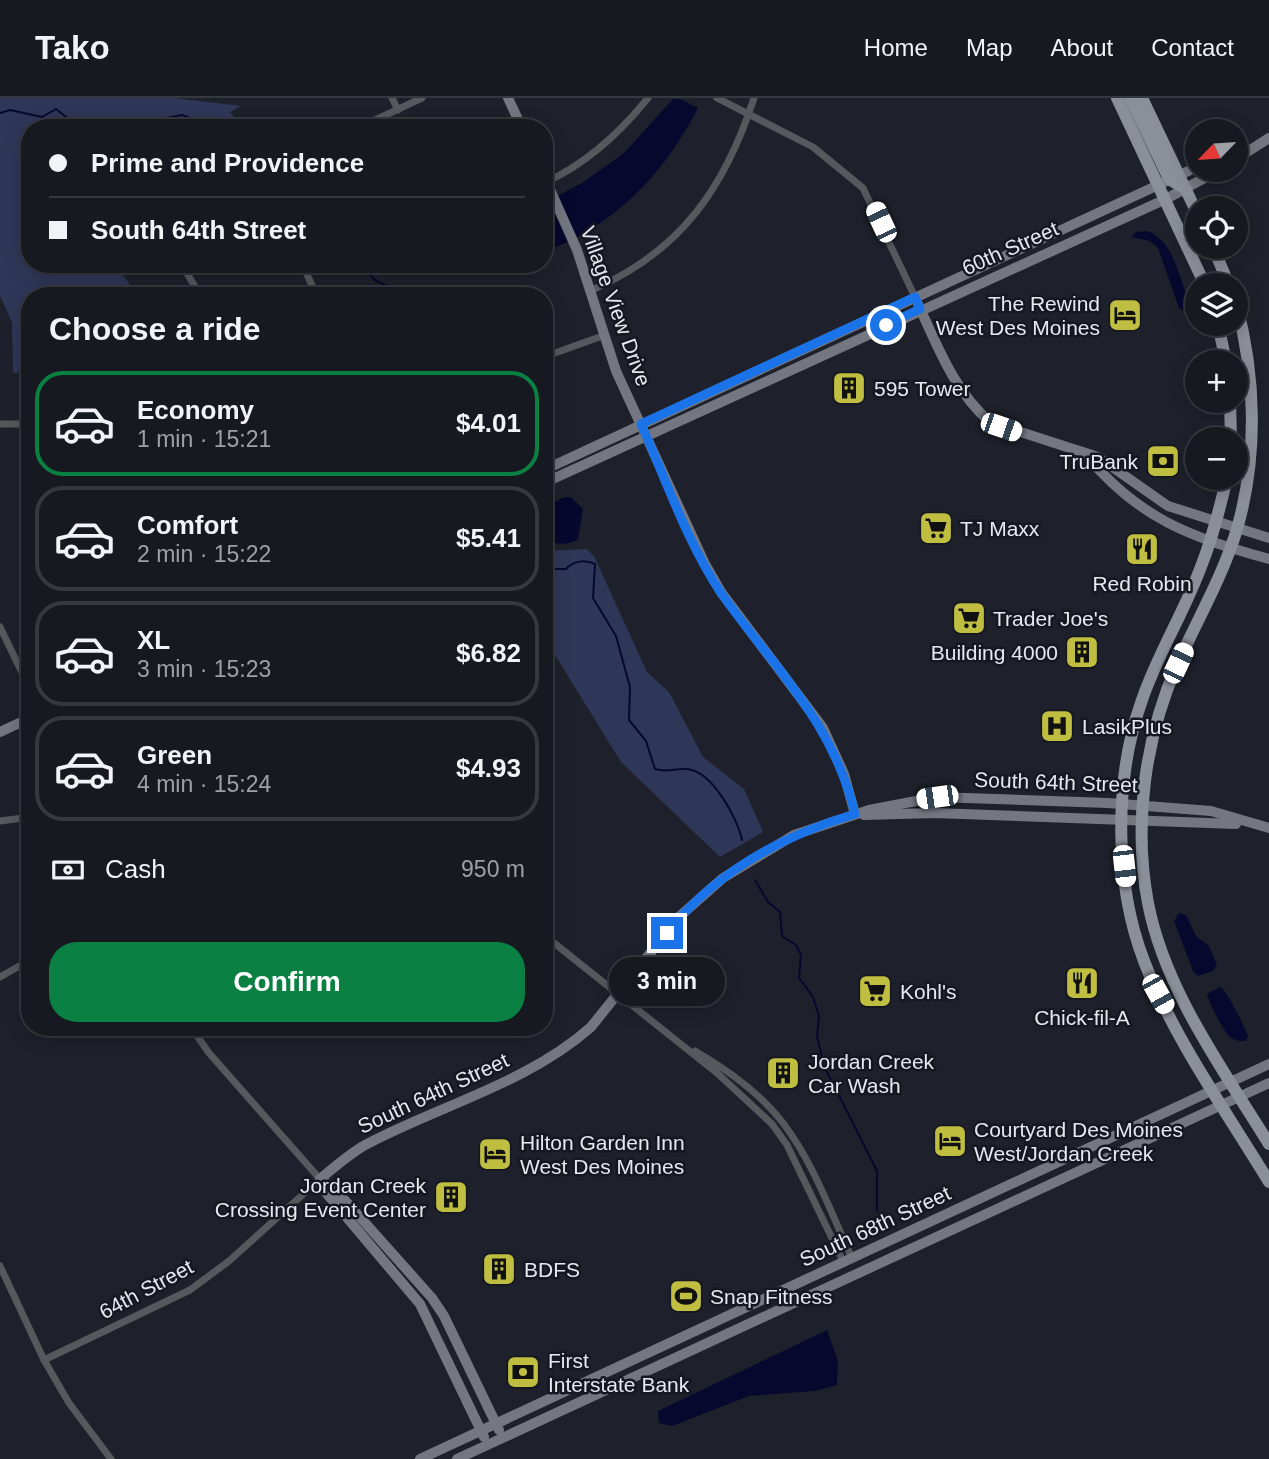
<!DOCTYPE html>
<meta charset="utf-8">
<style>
:root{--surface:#161920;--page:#23262d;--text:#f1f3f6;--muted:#9ea0a5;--line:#35383e;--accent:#0b8043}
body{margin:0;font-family:Arial,sans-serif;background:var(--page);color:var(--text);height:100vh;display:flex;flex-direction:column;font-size:26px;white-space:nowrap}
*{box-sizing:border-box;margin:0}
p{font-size:23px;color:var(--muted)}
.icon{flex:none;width:38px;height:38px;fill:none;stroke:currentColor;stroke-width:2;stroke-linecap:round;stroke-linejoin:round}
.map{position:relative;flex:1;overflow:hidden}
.sheet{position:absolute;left:21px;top:189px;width:532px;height:749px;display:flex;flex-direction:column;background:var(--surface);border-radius:28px;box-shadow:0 4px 18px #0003,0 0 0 2px var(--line)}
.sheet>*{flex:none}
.guide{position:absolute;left:21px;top:21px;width:532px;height:154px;border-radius:28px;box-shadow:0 4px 18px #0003,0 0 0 2px var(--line);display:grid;align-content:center;height:154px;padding:0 28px;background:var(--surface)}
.needle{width:46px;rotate:245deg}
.tools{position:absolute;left:1185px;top:21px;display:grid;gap:14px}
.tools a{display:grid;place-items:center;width:63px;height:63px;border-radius:50%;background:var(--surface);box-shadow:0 4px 18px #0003,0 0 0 2px var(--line);font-size:35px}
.end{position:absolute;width:32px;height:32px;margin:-16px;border:9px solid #1a73e8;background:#fff;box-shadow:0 0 0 4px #fff}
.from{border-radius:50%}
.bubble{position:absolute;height:49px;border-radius:24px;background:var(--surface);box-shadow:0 4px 18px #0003,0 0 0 2px var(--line);font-size:23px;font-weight:800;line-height:49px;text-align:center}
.car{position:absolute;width:21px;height:42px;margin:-21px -10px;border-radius:9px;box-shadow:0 0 5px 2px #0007;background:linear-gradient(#fff 24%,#345 0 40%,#fff 0 76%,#345 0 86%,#fff 0)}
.guide b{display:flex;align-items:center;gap:24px;height:66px;font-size:26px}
.guide b+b{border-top:2px solid var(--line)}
.guide i{width:18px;height:18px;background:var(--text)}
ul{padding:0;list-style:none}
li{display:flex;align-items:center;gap:21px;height:105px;margin:0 14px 10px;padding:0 14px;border:4px solid var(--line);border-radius:28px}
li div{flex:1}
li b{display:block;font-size:26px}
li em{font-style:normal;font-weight:800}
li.on{border-color:var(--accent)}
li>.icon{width:63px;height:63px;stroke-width:1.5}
h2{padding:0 28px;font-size:32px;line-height:84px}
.pay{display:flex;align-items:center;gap:18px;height:77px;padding:0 28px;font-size:26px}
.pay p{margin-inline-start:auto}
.button{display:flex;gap:14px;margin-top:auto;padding:14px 28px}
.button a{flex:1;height:80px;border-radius:28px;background:var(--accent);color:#fff;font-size:28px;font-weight:800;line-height:80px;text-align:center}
header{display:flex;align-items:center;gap:42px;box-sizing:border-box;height:98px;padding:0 35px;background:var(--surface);border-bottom:2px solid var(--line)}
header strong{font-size:33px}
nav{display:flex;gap:38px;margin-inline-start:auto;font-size:24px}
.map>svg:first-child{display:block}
.green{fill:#2f3758}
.water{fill:#06082d}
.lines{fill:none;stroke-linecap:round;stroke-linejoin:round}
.stream{stroke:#06082d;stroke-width:2}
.street{stroke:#56585e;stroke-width:7}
.secondary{stroke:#747780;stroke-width:10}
.primary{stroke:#8b8f9a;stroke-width:12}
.route{stroke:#1a73e8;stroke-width:9}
.labels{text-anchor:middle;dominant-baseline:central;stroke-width:5;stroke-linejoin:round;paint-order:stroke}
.street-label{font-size:21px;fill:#e6e8ef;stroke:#151721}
.poi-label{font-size:21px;fill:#e6e8ef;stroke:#151721;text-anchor:start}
</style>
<header>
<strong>Tako</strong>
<nav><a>Home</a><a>Map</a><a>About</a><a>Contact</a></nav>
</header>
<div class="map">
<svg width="1269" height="1361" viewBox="0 0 1269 1361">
<rect width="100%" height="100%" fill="#1e212b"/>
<g class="green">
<path d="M0,0H174L241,8L230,14L243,30H30V166H115L138,198H30V274L13,275L12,224L0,198Z"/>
<path d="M587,451L594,458L647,574L669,594L703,659L744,691L763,734L720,759L621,664L544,539V453Z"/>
</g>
<g class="water">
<path d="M673,1H680L698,10C664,76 615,128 544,154V105L582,85L624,55Z"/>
<path d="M1148,133C1177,145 1178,184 1192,208L1187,214L1179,210L1158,150L1150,143L1131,139L1136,134Z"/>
<path d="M564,399H571L583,411L578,442L565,446L544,444V410Z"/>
<path d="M1179,815L1186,817L1196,838L1209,848L1217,867L1213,873L1198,878L1193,873L1174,823Z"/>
<path d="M1220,889C1227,892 1244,928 1248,938L1246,943C1240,943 1234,943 1229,938C1224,934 1207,901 1207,896Z"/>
<path d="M827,1232L838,1263L837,1287L814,1293L749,1298L672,1328L659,1325L658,1313Z"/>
</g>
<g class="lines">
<g class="stream">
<path d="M0,15L10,12L42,19L56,11L80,30"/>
<path d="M114,30L182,17L195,22L203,30"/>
<path d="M360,166L375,182L407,198"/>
<path d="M544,471H566C573,463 585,461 595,466L593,500L616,538L630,589L629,622L646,643L655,671C669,675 674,670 687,671C712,673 738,721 742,742"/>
<path d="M755,782L768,804L780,814L782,838L796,847L801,857L799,880L813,899L819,918L817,938L824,968L877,1073V1113"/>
</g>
<g class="street">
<path d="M392,0L398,12"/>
<path d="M717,0L813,49L863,90L915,199"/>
<path d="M358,30L422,0"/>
<path d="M544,85C586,66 619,36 648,0"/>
<path d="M182,166L200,198"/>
<path d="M302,166L317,198"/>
<path d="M592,192C680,154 725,90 754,0"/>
<path d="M544,259L605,237"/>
<path d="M0,326H30"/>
<path d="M0,529L30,591"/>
<path d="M0,723L30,719"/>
<path d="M544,837L717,975L772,1026L787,1047L843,1163"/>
<path d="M0,879L30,862"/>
<path d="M695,953C726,971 761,996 783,1025C813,1064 831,1115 852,1160"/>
<path d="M0,1168L44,1262L69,1305L111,1361"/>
<path d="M44,1262L190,1192L229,1163L320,1081L209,955L191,929"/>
</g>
<g class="secondary">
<path d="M508,0L522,30"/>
<path d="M1236,61L1269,40"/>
<path d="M544,78L577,152L616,273L705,466L721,494L823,630L844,676L855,716"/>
<path d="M918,206C937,247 954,293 990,324L1098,359L1168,408L1269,440"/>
<path d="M1085,356C1139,421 1190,439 1269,461"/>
<path d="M544,372L1197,69"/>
<path d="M544,385L1166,101L1219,72"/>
<path d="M0,634L30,620"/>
<path d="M864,717L934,715L1236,726"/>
<path d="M320,1081C335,1069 350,1055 367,1046C441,1007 528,985 591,929L680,818L723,780L794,737L869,712L937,699L1108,705L1211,713L1269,730"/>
<path d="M320,1081L334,1090L432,1200L444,1218L499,1332"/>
<path d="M321,1084L327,1096L420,1206L484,1339"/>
<path d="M420,1361L1269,966"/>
<path d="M457,1361L1269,985"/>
</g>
<g class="primary">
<path d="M1117,0L1205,187"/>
<path d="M1130,0L1169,81L1186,91"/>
<path d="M1142,0L1197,115"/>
<path d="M1213,149L1229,187"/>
<path d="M1236,205C1256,278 1258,358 1237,431C1223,478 1197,522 1177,567C1145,640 1133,726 1148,805C1165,893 1223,971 1269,1046"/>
<path d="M1218,226L1226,264"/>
<path d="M1230,303L1231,341"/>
<path d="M1227,380C1220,409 1213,438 1202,466C1185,513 1158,555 1142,602C1114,680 1114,785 1144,863C1174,941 1226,1013 1269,1084"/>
</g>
</g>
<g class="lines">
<path class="route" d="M667,835C715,774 781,738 855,716C833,623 774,570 721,495C687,444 666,382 641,326L915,199L920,211L886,227"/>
</g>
<defs>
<g id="hotel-square" transform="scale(1.75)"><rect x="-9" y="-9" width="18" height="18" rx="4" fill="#bfbe41" stroke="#151721"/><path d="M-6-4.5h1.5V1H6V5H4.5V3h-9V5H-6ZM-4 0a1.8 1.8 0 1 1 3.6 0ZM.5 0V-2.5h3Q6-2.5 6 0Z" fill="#111"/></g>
<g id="building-square" transform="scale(1.75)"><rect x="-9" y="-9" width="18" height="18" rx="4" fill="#bfbe41" stroke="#151721"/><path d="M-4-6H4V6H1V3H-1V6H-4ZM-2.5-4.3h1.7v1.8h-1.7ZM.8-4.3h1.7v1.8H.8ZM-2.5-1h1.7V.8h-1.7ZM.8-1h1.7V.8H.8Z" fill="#111"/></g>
<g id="bank-square" transform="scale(1.75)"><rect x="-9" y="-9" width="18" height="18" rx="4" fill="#bfbe41" stroke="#151721"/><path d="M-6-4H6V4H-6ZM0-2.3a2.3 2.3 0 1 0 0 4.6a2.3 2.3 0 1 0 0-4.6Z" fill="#111"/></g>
<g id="supermarket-square" transform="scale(1.75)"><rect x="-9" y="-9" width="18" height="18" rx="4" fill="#bfbe41" stroke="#151721"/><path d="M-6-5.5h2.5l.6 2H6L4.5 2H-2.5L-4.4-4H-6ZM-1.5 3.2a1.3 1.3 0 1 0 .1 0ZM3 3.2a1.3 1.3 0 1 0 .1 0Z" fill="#111"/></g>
<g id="restaurant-square" transform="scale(1.75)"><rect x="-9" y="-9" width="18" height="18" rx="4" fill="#bfbe41" stroke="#151721"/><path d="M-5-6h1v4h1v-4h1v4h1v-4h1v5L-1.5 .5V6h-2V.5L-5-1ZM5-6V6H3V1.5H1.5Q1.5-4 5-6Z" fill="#111"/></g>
<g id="hospital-square" transform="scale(1.75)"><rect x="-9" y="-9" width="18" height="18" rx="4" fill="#bfbe41" stroke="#151721"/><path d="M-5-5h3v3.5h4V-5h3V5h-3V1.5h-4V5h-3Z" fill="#111"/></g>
<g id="stadium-square" transform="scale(1.75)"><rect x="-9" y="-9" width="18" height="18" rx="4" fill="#bfbe41" stroke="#151721"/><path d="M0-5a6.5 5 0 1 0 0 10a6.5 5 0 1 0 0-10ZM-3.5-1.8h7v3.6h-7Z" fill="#111"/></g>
</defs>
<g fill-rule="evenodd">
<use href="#hotel-square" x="1125" y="217"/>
<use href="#building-square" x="849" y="290"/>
<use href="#bank-square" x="1163" y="363"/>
<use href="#supermarket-square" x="936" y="430"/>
<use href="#restaurant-square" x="1142" y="451"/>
<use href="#supermarket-square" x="969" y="520"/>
<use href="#building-square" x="1082" y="554"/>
<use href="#hospital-square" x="1057" y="628"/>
<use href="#restaurant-square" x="1082" y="885"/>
<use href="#supermarket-square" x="875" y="893"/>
<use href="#building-square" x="783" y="975"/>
<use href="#hotel-square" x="950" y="1043"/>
<use href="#hotel-square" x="495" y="1056"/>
<use href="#building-square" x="451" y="1099"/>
<use href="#building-square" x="499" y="1171"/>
<use href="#stadium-square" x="686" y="1198"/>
<use href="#bank-square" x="523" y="1274"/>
</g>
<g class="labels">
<g class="street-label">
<text transform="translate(1010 150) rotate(-24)">60th Street</text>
<text transform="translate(616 208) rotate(70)">Village View Drive</text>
<text transform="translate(1056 684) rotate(2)">South 64th Street</text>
<text transform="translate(433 995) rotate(-25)">South 64th Street</text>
<text transform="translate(875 1128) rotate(-25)">South 68th Street</text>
<text transform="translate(146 1191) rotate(-28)">64th Street</text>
</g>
<g class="poi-label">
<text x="1100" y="205" text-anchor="end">The Rewind<tspan x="1100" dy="24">West Des Moines</tspan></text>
<text x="874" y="290">595 Tower</text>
<text x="1138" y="363" text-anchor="end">TruBank</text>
<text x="960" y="430">TJ Maxx</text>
<text x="1142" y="485" text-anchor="middle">Red Robin</text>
<text x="993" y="520">Trader Joe's</text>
<text x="1058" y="554" text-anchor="end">Building 4000</text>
<text x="1082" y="628">LasikPlus</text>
<text x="900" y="893">Kohl's</text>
<text x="1082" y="919" text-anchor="middle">Chick-fil-A</text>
<text x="808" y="963">Jordan Creek<tspan x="808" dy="24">Car Wash</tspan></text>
<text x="974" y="1031">Courtyard Des Moines<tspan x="974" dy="24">West/Jordan Creek</tspan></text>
<text x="520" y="1044">Hilton Garden Inn<tspan x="520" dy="24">West Des Moines</tspan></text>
<text x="426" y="1087" text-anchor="end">Jordan Creek<tspan x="426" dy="24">Crossing Event Center</tspan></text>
<text x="524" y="1171">BDFS</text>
<text x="710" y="1198">Snap Fitness</text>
<text x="548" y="1262">First<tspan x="548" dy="24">Interstate Bank</tspan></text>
</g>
</g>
</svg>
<div class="tools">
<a><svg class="needle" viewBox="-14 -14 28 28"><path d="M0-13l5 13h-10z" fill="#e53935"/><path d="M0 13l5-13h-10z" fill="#9ea0a5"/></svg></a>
<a><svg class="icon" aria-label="locate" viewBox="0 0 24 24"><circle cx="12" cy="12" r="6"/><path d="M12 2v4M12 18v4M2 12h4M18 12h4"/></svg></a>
<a><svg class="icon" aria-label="layers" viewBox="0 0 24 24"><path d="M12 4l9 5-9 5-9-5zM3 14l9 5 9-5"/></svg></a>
<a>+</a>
<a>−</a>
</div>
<i class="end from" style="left:886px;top:227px"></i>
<i class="end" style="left:667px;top:835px"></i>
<div class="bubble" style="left:609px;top:859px;width:116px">3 min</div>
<i class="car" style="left:881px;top:124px;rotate:335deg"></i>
<i class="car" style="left:1001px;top:329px;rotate:109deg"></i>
<i class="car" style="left:1178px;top:565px;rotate:25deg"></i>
<i class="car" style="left:937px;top:699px;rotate:262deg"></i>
<i class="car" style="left:1124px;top:768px;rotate:174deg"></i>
<i class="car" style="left:1158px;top:896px;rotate:151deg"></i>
<div class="guide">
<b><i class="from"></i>Prime and Providence</b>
<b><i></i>South 64th Street</b>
</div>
<section class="sheet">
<h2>Choose a ride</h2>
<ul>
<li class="on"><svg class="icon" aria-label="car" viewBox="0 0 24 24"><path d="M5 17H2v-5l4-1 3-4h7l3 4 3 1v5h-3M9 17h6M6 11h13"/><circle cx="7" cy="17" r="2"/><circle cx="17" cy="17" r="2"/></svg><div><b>Economy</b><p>1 min · 15:21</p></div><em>$4.01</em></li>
<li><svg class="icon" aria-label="car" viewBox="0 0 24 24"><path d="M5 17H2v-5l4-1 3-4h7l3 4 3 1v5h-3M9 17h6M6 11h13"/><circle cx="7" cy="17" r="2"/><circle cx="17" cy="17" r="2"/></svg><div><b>Comfort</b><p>2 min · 15:22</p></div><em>$5.41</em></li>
<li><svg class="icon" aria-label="car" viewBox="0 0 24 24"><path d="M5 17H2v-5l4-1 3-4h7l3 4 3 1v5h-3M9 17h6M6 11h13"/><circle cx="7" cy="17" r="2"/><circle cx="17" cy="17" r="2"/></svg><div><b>XL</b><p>3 min · 15:23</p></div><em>$6.82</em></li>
<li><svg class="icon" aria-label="car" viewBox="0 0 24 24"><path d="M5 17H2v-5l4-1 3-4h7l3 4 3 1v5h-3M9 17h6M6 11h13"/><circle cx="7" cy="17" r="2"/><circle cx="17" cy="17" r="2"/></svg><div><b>Green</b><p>4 min · 15:24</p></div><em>$4.93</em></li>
</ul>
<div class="pay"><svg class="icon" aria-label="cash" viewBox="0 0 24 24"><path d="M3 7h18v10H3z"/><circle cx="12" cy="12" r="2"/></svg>Cash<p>950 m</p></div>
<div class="button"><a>Confirm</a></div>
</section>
</div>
